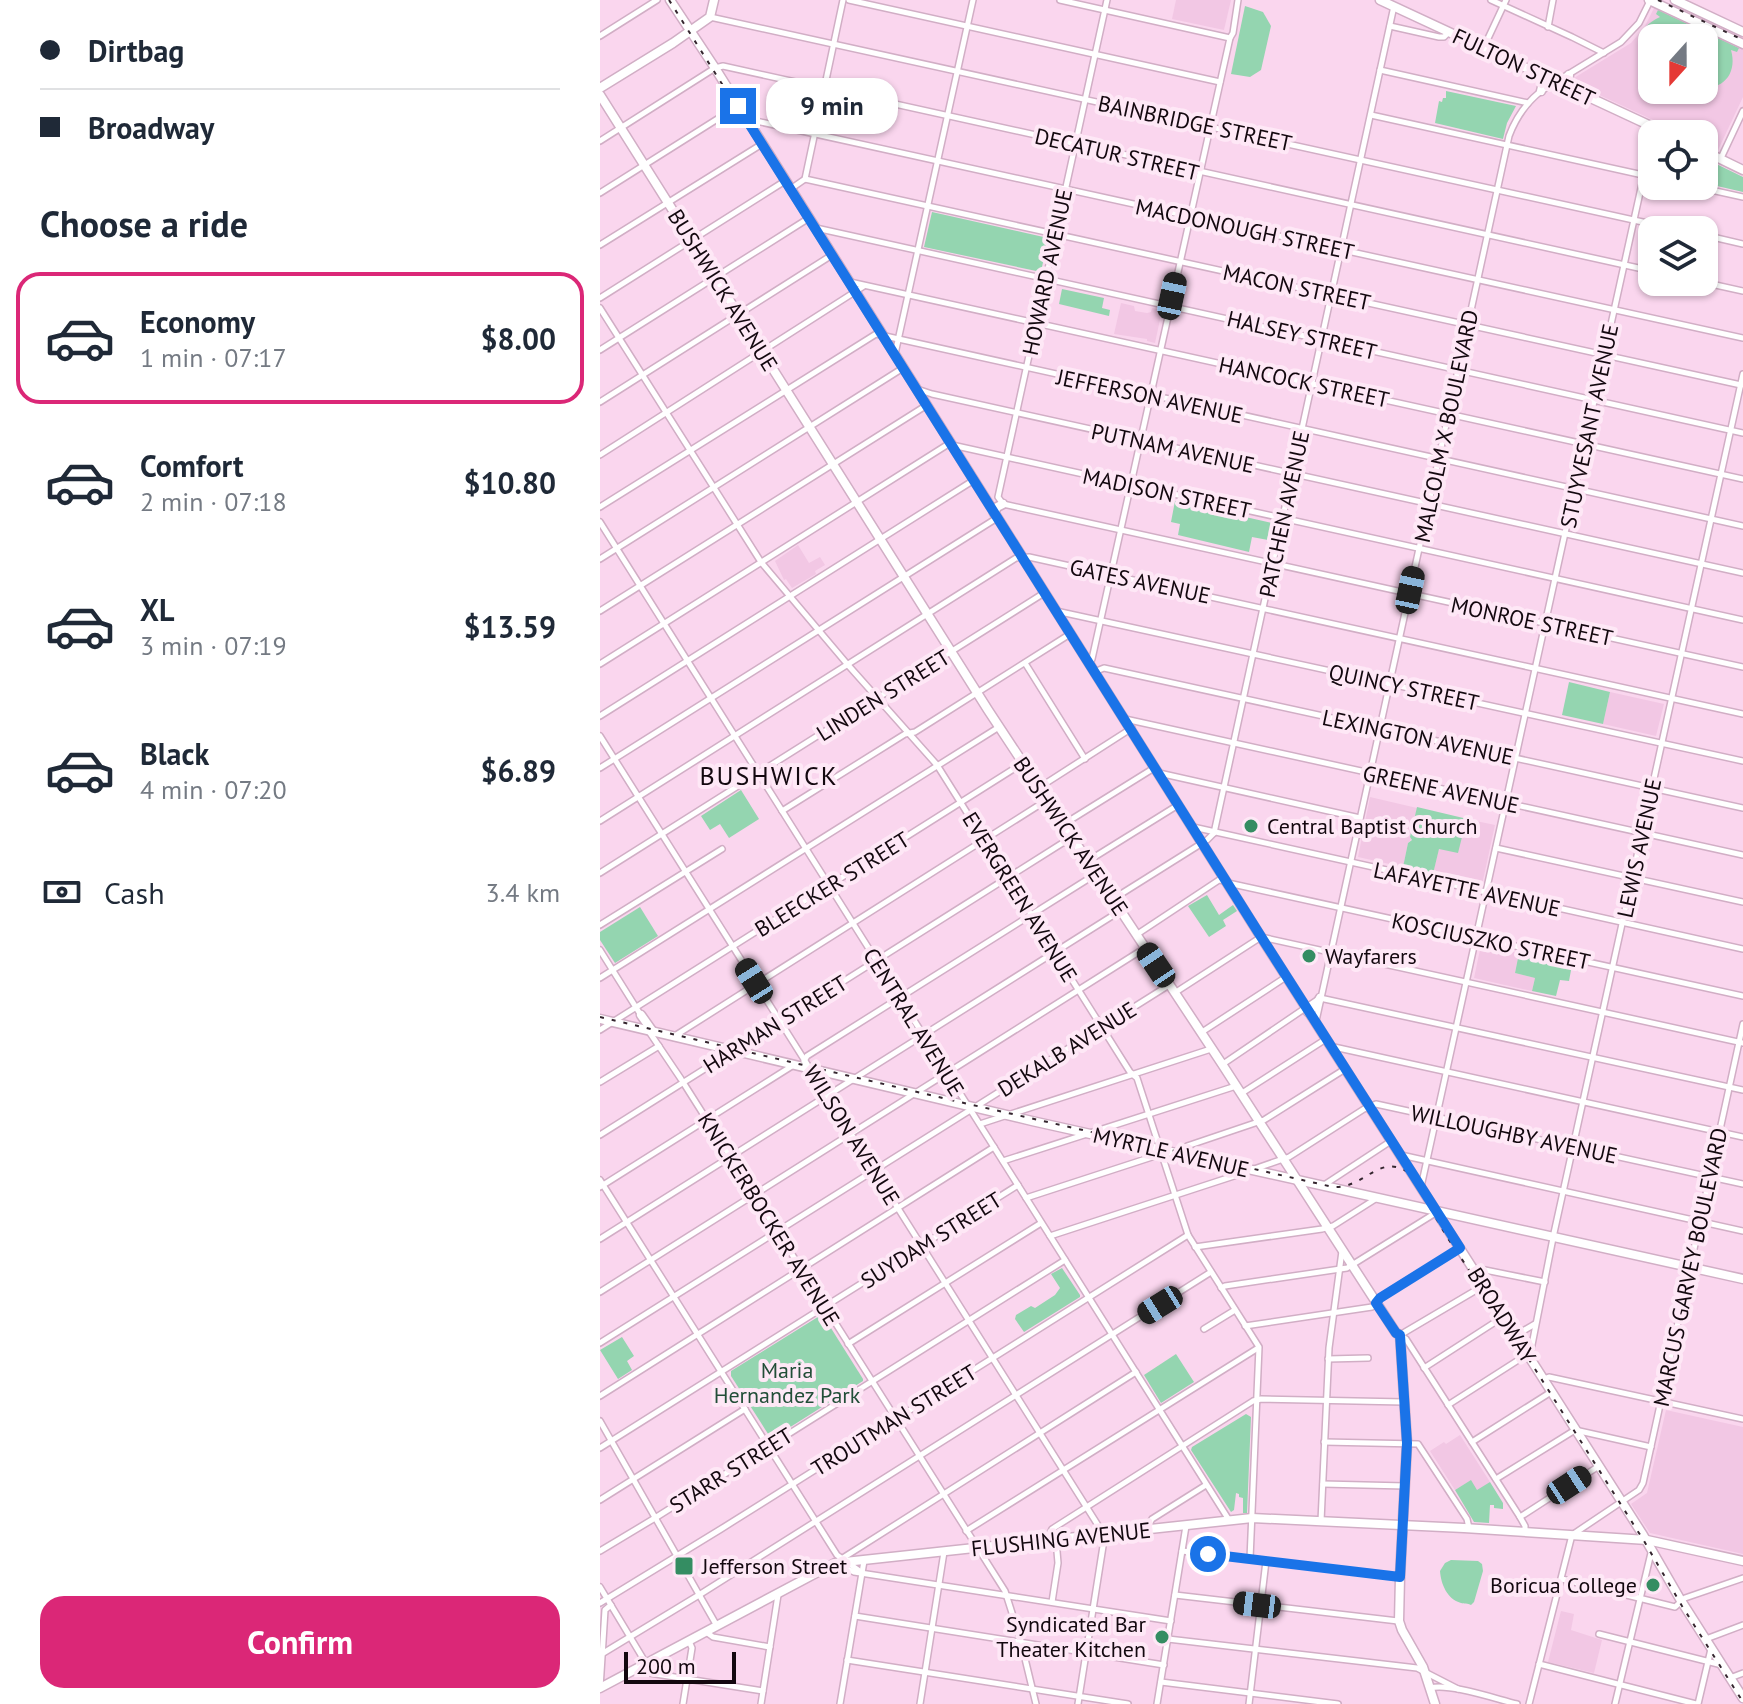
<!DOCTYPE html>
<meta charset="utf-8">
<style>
:root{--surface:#fff;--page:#f2f2f3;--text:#1f2937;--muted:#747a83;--line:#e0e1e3;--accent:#db2777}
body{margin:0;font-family:"PT Sans",sans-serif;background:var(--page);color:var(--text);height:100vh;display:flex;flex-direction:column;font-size:30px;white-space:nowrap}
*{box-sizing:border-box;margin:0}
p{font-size:26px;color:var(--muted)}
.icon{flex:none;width:44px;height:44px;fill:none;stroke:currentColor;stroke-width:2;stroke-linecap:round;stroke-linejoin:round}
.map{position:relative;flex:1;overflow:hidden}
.side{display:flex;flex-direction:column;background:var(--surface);width:600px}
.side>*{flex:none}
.guide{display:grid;align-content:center;height:176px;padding:0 40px;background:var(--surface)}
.needle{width:52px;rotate:201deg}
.fabs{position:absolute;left:1038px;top:24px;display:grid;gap:16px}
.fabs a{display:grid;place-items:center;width:80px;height:80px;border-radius:16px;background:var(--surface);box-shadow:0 2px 6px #0004;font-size:40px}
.scale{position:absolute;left:24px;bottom:20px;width:112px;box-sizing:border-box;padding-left:8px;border:4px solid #13080f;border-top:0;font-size:22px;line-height:28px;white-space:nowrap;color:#13080f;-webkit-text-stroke:6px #fee8f6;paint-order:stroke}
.end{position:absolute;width:36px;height:36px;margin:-18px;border:10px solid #1a73e8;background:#fff;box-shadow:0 0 0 4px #fff}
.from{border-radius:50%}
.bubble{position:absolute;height:56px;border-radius:24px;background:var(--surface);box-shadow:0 2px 6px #0004;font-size:26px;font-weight:600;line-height:56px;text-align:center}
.car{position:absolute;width:24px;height:48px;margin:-24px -12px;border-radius:10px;box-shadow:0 0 6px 2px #0007;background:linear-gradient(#222 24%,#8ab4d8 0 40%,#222 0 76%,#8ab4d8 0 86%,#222 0)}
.guide b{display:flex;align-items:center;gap:28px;height:76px;font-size:30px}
.guide b+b{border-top:2px solid var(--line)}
.guide i{width:20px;height:20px;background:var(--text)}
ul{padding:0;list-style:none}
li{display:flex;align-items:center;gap:24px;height:132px;margin:0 16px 12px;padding:0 24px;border:4px solid transparent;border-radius:24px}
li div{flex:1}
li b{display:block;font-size:30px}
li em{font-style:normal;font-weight:600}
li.current{border-color:var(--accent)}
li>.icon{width:72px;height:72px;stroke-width:1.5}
h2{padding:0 40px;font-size:36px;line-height:96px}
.pay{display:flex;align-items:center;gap:20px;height:88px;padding:0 40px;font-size:30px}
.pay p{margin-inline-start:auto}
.button{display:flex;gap:16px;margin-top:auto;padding:16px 40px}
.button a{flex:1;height:92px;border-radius:24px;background:var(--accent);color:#fff;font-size:32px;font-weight:600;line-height:92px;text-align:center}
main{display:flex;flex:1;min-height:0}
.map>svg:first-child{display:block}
.built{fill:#f2c7e4;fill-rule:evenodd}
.green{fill:#94d5b0}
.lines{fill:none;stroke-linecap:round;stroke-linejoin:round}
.minor-casing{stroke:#d1aec5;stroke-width:8}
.major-casing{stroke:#d1aec5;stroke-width:11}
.minor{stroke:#fff;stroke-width:5}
.major{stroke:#fff;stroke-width:8}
.rail{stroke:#34252e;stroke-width:2;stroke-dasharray:4 8;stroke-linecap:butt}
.route{stroke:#1a73e8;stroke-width:10}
.poi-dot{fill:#348d62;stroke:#fee8f6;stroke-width:3}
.labels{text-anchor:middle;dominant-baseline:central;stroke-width:8;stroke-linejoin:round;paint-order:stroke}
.street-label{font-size:22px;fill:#13080f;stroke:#fee8f6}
.poi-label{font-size:22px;fill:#13080f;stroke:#fee8f6;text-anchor:start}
.park-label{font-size:22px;fill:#224e38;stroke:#fee8f6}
.quarter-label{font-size:26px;letter-spacing:2px;fill:#13080f;stroke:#fee8f6}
</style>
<main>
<section class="side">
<div class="guide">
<b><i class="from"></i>Dirtbag</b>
<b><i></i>Broadway</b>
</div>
<h2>Choose a ride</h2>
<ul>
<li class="current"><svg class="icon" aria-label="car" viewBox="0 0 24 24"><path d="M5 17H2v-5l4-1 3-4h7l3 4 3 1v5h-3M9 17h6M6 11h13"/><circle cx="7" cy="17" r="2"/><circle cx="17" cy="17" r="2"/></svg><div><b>Economy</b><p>1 min · 07:17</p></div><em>$8.00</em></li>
<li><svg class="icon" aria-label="car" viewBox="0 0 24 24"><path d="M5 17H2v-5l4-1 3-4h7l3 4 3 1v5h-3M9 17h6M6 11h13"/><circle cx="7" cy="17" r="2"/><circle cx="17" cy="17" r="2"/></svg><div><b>Comfort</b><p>2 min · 07:18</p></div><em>$10.80</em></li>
<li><svg class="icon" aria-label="car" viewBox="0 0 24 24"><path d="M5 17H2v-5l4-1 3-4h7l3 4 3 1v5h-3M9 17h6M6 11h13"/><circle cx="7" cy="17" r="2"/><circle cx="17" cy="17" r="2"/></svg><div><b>XL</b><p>3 min · 07:19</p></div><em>$13.59</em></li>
<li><svg class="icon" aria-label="car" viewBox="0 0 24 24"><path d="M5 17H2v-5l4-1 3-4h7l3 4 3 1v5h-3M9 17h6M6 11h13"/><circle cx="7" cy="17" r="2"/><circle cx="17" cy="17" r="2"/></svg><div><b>Black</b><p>4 min · 07:20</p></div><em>$6.89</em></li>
</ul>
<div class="pay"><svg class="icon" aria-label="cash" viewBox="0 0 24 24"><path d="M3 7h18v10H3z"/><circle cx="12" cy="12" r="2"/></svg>Cash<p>3.4 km</p></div>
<div class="button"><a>Confirm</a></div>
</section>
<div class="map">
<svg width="1143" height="1704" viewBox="0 0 1143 1704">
<rect width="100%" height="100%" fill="#fad6ee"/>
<g class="built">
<path d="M576,0H631L624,30L572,19Z"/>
<path d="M1054,8L1143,48V97L1118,150L1104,144V134H1083L978,85L973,80L974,78L1031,43L1044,28ZM1052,38H1104V90H1052Z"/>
<path d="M521,303L534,306L535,311L547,313L551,312L552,308L562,310L555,343L547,341V339L514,334Z"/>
<path d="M198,545L209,563L220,557L225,565L215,571L216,574L192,588L186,579L184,580L175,561Z"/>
<path d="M1010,692L1064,704L1056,736L1003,724Z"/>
<path d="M770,797L817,808L810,837L812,839L808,843L803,867L758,857Z"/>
<path d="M876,821L895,825L882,885L833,874L839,848L862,837H872Z"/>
<path d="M881,945L919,953L915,973L935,978L932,991L874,978Z"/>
<path d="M1066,1410L1143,1427V1554L1050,1533L1031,1504L1047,1493Z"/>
<path d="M860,1435L890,1482L877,1491L870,1481L855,1490L830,1451L844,1442L846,1444Z"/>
<path d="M961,1611L974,1614L971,1630L1002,1640L994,1673L948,1662Z"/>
</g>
<g class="green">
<path d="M645,6L663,12L671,26L661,70L650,77L631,74Z"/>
<path d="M1058,10L1139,48L1137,52L1131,50C1137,71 1126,88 1104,88V38H1052V75L1038,69L1042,61L1051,64C1036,46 1037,27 1060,17L1056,14Z"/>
<path d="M846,91L916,106L907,123L903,139L835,123L839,101L842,102L843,98H846Z"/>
<path d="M1104,158L1143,177V192L1104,183Z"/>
<path d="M332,212L448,238L441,272L324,247Z"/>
<path d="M462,289L504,298L502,308L510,310L509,316L459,304Z"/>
<path d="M575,501L676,524L673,541L652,537L649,552L578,535L580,524L571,522Z"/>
<path d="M969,682L1010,692L1003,724L962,715Z"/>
<path d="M141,790L159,819L129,838L120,824L110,830L101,816Z"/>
<path d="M817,807L876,821L872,837H862L858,853L839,849L833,874L803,867L808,843L812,840L810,837Z"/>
<path d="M607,895L619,915L633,905L637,911L623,920L626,926L609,937L588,906Z"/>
<path d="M40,907L58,936L15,963L0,940V932Z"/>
<path d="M919,953L972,965L969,981L960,980L956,996L932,991L935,978L915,973Z"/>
<path d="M462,1268L480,1295V1297L424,1332L415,1319L416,1315L431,1306L435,1308L455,1295L460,1288L451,1274Z"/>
<path d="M221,1315L224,1317L263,1379V1381L173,1438L170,1437L131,1376V1371Z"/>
<path d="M22,1337L34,1356L27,1361L32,1370L18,1379L0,1350Z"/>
<path d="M576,1354L594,1382L561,1403L544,1375Z"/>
<path d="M646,1414L651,1417L647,1513H643V1498L639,1497V1494L636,1493L634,1510L631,1512L591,1450L592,1447Z"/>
<path d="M871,1480L877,1490L890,1482L903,1503V1509L894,1508V1505H890L889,1523L874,1522L855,1490Z"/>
<path d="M851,1560L878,1561L882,1564L883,1571L874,1602L871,1605C868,1603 864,1604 861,1603C847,1599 841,1584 840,1571L845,1563Z"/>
</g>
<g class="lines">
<g class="minor-casing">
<g id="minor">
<path d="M249,0L620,82"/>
<path d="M460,0L630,38"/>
<path d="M507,0L398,497L403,504L1143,667"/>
<path d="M891,0L972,37L1004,53"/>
<path d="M110,17L1079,230"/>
<path d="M790,26L839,37H844L849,32"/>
<path d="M948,27L953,0"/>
<path d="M0,36L57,0"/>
<path d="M884,47L906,0"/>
<path d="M780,70L928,103"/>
<path d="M771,115L1052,177"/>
<path d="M147,119L1143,338"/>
<path d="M0,141L115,68L123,66L1052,271"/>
<path d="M1121,158L1143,111"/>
<path d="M205,179L1141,385"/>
<path d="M1093,186L1143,197"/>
<path d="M192,188L205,179L243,0"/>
<path d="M0,193L138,106"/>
<path d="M216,228L1143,433"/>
<path d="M1104,235L1143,244"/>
<path d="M0,245L162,144"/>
<path d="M250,282L1143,479"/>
<path d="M1102,282L1143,291"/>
<path d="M0,298L185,181"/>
<path d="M0,308L161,562L248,665L337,765L530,1072L537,1078L588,1235L659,1347L650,1559"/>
<path d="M0,350L209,218"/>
<path d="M295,354L373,0"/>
<path d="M317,389L332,394L1143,573"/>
<path d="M0,402L232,255"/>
<path d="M352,445L1143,620"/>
<path d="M0,455L264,286"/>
<path d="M0,507L276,334L1143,526"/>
<path d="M0,522L629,1520"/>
<path d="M0,559L303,368"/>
<path d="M0,611L327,405"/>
<path d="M456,611L1143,761"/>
<path d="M425,663L485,759"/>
<path d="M489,663L492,659L630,38L633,33L638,0"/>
<path d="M0,664L350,443"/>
<path d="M494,672L504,668L1143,808"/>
<path d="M0,716L374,480"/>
<path d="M525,719L1143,855"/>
<path d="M0,736L501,1530L504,1540L478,1704"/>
<path d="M0,768L397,518"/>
<path d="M559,773L760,818"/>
<path d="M440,787L532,728"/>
<path d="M182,811L305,734L315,732L470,634"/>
<path d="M0,821L416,558L429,557L515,576L1143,714"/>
<path d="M464,824L554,768"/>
<path d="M593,827L1143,949"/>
<path d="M614,833L794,6"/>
<path d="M896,848L1143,902"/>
<path d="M488,861L578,805"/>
<path d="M0,873L444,593"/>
<path d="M628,883L1143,996"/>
<path d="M513,899L607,840L614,833"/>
<path d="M0,925L122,849"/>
<path d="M536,935L619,880L625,881"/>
<path d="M0,950L42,1017"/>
<path d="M0,978L399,727"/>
<path d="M576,992L661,937L1143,1043"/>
<path d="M716,1021L909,136C916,117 926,103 941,91L1021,42L1039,23L1050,1"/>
<path d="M0,1030L423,763"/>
<path d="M602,1032L686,977"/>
<path d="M50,1033L81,1079L405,1591L420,1638L436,1704"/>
<path d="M73,1037L447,800"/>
<path d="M734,1047L1143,1137"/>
<path d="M204,1061L207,1056L496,874"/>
<path d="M623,1064L720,998L1143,1090"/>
<path d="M0,1082L59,1046"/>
<path d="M642,1093L726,1039"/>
<path d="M380,1124L611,1049"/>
<path d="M0,1135L472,837"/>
<path d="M582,1154L587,1146L664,1120L745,1069"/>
<path d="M801,1155L1143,1231"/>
<path d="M403,1161L636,1086"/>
<path d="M654,1169L689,1157L764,1109L776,1104L1143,1184"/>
<path d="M0,1180L237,1555L261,1572"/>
<path d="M724,1185L791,1141"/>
<path d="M0,1187L192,1066"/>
<path d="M821,1187L1052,138"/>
<path d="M426,1198L555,1156L560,1150"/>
<path d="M450,1236L640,1174L644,1169"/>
<path d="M0,1239L520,911"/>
<path d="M595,1247L722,1229L733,1226L777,1198"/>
<path d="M876,1272L880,1269L945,1282"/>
<path d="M883,1286L800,1335L806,1339L920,1517L925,1526V1531"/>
<path d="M621,1288L625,1286L747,1268L837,1212"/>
<path d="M0,1292L545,948"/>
<path d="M645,1326L772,1307L780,1298L860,1248"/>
<path d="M604,1329L635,1310"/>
<path d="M916,1335L935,1324"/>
<path d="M0,1343L569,985"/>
<path d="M248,1344L441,1223"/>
<path d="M728,1359L768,1358"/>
<path d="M824,1368L903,1317"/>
<path d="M536,1372L235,1563L254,1572L571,1621"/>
<path d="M943,1379L949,1377L1143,1419"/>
<path d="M0,1396L394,1147"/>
<path d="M848,1405L923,1357L931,1350L954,1233L1143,374"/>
<path d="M0,1421L117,1626"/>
<path d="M724,1442L818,1444L867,1519L869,1528"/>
<path d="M872,1442L951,1392"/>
<path d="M0,1448L418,1185"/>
<path d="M896,1479L975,1430L1051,1447"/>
<path d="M723,1484L805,1486"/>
<path d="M0,1500L145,1409"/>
<path d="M920,1517L999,1466"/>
<path d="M721,1521L729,1348L742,1251"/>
<path d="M546,1529L552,1519L606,1485"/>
<path d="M366,1531L658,1348"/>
<path d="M447,1540L452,1529L653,1401L661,1399L804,1402"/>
<path d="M0,1551L55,1518L465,1260"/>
<path d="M582,1551L799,1577"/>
<path d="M962,1579L1075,1607L1085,1598L1143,1578"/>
<path d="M0,1587L44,1660L43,1672L163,1691"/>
<path d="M575,1595L798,1621"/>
<path d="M452,1602L458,1563L456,1540"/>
<path d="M0,1603L121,1529L588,1235"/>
<path d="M255,1616L564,1665"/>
<path d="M106,1632L113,1637L170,1647"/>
<path d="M999,1634L1122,1665"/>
<path d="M568,1639L817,1668L858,1689"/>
<path d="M1106,1639L1143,1625"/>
<path d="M0,1655L99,1595L611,1272"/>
<path d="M247,1660L528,1704"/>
<path d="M939,1664L1096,1704"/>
<path d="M1130,1678L1143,1673"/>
<path d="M561,1682L738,1704"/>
<path d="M0,1688L5,1610L11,1605"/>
<path d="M830,1688C850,1683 896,1699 917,1704"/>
<path d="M83,1704L92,1648L89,1641"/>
<path d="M161,1704L178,1595"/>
<path d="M240,1704L264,1561"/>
<path d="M320,1704L344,1552"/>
<path d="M557,1704L586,1526"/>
<path d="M649,1704L666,1561"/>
<path d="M929,1704L972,1535L1039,1490L1043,1483L1143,1024"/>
<path d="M1015,1704L1051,1553"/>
<path d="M1098,1704L1111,1649"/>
</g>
</g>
<g class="major-casing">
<g id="major">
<path d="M70,0L115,68L661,937L1043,1535L1080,1599L1143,1698"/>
<path d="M780,0L1068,134"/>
<path d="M1049,0L1143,44"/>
<path d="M1075,0L1143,32"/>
<path d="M969,75L968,81L972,89"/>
<path d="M0,88L73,43L110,17L114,0"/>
<path d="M941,91L943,83L942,76"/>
<path d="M0,95L388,710L622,1064L796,1333L800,1335L807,1443L800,1577L799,1621L802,1630L823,1667L835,1704"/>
<path d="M1104,151L1143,170"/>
<path d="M394,513L397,507L403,504"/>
<path d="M708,1012L716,1006L720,998"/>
<path d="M41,1015L53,1032"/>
<path d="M0,1019L432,1121L1143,1279"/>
<path d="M0,1688L235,1563L245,1562L652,1518L864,1528L1047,1540L1143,1561"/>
</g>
</g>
<use href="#minor" class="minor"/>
<use href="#major" class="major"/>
<g class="rail">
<path d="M69,0L818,1187L847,1237L928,1358L1044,1541L1082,1606L1143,1702"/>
<path d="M1058,0L1143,40"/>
<path d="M0,1017L364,1103L733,1187C764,1189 779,1153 808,1172"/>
</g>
</g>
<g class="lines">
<path class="route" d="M138,106L660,935L860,1248L780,1298L776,1303L796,1333L800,1335L807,1443L800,1577L608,1554"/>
</g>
<g class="poi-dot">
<circle cx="651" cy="826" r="8"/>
<circle cx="709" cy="956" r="8"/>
<rect x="74" y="1556" width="20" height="20" rx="4"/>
<circle cx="1053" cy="1585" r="8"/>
<circle cx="562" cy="1637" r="8"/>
</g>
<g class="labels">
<g class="street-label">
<text transform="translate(924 67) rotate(25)">FULTON STREET</text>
<text transform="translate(595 123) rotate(12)">BAINBRIDGE STREET</text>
<text transform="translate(517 154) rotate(13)">DECATUR STREET</text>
<text transform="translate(645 229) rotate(12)">MACDONOUGH STREET</text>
<text transform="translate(447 272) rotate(-78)">HOWARD AVENUE</text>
<text transform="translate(697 287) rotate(12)">MACON STREET</text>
<text transform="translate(123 290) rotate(58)">BUSHWICK AVENUE</text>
<text transform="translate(702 335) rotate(13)">HALSEY STREET</text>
<text transform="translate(704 382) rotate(12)">HANCOCK STREET</text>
<text transform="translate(550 396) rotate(12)">JEFFERSON AVENUE</text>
<text transform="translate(846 426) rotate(-78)">MALCOLM X BOULEVARD</text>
<text transform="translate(989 426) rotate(-78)">STUYVESANT AVENUE</text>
<text transform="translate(573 448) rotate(12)">PUTNAM AVENUE</text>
<text transform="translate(567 493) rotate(12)">MADISON STREET</text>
<text transform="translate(684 514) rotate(-78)">PATCHEN AVENUE</text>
<text transform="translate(540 581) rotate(12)">GATES AVENUE</text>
<text transform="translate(932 621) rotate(12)">MONROE STREET</text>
<text transform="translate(804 687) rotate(12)">QUINCY STREET</text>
<text transform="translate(283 695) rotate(-32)">LINDEN STREET</text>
<text transform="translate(818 737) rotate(12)">LEXINGTON AVENUE</text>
<text transform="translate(841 789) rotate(12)">GREENE AVENUE</text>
<text transform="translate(471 836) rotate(56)">BUSHWICK AVENUE</text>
<text transform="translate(1039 848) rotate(-78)">LEWIS AVENUE</text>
<text transform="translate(232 884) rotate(-32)">BLEECKER STREET</text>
<text transform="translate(867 889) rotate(12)">LAFAYETTE AVENUE</text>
<text transform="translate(420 897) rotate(58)">EVERGREEN AVENUE</text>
<text transform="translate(891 941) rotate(12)">KOSCIUSZKO STREET</text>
<text transform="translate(314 1022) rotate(58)">CENTRAL AVENUE</text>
<text transform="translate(175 1024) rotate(-32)">HARMAN STREET</text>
<text transform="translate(467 1049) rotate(-32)">DEKALB AVENUE</text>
<text transform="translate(914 1134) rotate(12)">WILLOUGHBY AVENUE</text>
<text transform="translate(252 1135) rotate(58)">WILSON AVENUE</text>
<text transform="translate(571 1152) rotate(13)">MYRTLE AVENUE</text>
<text transform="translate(169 1219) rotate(58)">KNICKERBOCKER AVENUE</text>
<text transform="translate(331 1240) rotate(-32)">SUYDAM STREET</text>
<text transform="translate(1090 1267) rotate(-78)">MARCUS GARVEY BOULEVARD</text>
<text transform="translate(902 1315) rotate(58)">BROADWAY</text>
<text transform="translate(294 1420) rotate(-32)">TROUTMAN STREET</text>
<text transform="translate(131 1470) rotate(-32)">STARR STREET</text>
<text transform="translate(461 1539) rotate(-6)">FLUSHING AVENUE</text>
</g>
<g class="poi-label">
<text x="667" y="826">Central Baptist Church</text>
<text x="725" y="956">Wayfarers</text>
<text x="102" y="1566">Jefferson Street</text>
<text x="1037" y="1585" text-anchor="end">Boricua College</text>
<text x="546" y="1624" text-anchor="end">Syndicated Bar<tspan x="546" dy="25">Theater Kitchen</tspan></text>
</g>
<g class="park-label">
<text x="187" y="1370">Maria<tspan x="187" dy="25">Hernandez Park</tspan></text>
</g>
<g class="quarter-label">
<text x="169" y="775">BUSHWICK</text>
</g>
</g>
</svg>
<div class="fabs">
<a><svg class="needle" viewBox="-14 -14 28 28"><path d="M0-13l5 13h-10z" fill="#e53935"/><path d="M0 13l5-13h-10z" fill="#747a83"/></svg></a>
<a><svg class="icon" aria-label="locate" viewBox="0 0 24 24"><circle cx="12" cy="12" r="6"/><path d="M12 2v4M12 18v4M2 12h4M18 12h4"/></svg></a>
<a><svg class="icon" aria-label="layers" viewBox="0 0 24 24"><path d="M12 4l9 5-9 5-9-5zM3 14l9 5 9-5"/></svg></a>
</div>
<div class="scale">200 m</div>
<i class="end from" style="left:608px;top:1554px"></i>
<i class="end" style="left:138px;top:106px"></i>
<div class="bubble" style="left:166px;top:78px;width:132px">9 min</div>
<i class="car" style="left:572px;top:296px;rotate:12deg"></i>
<i class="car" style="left:810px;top:590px;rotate:12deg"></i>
<i class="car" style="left:556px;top:965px;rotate:326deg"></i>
<i class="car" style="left:154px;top:981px;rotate:328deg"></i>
<i class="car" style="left:560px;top:1305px;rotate:238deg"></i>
<i class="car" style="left:969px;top:1485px;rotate:57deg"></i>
<i class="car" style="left:657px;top:1605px;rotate:277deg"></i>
</div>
</main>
